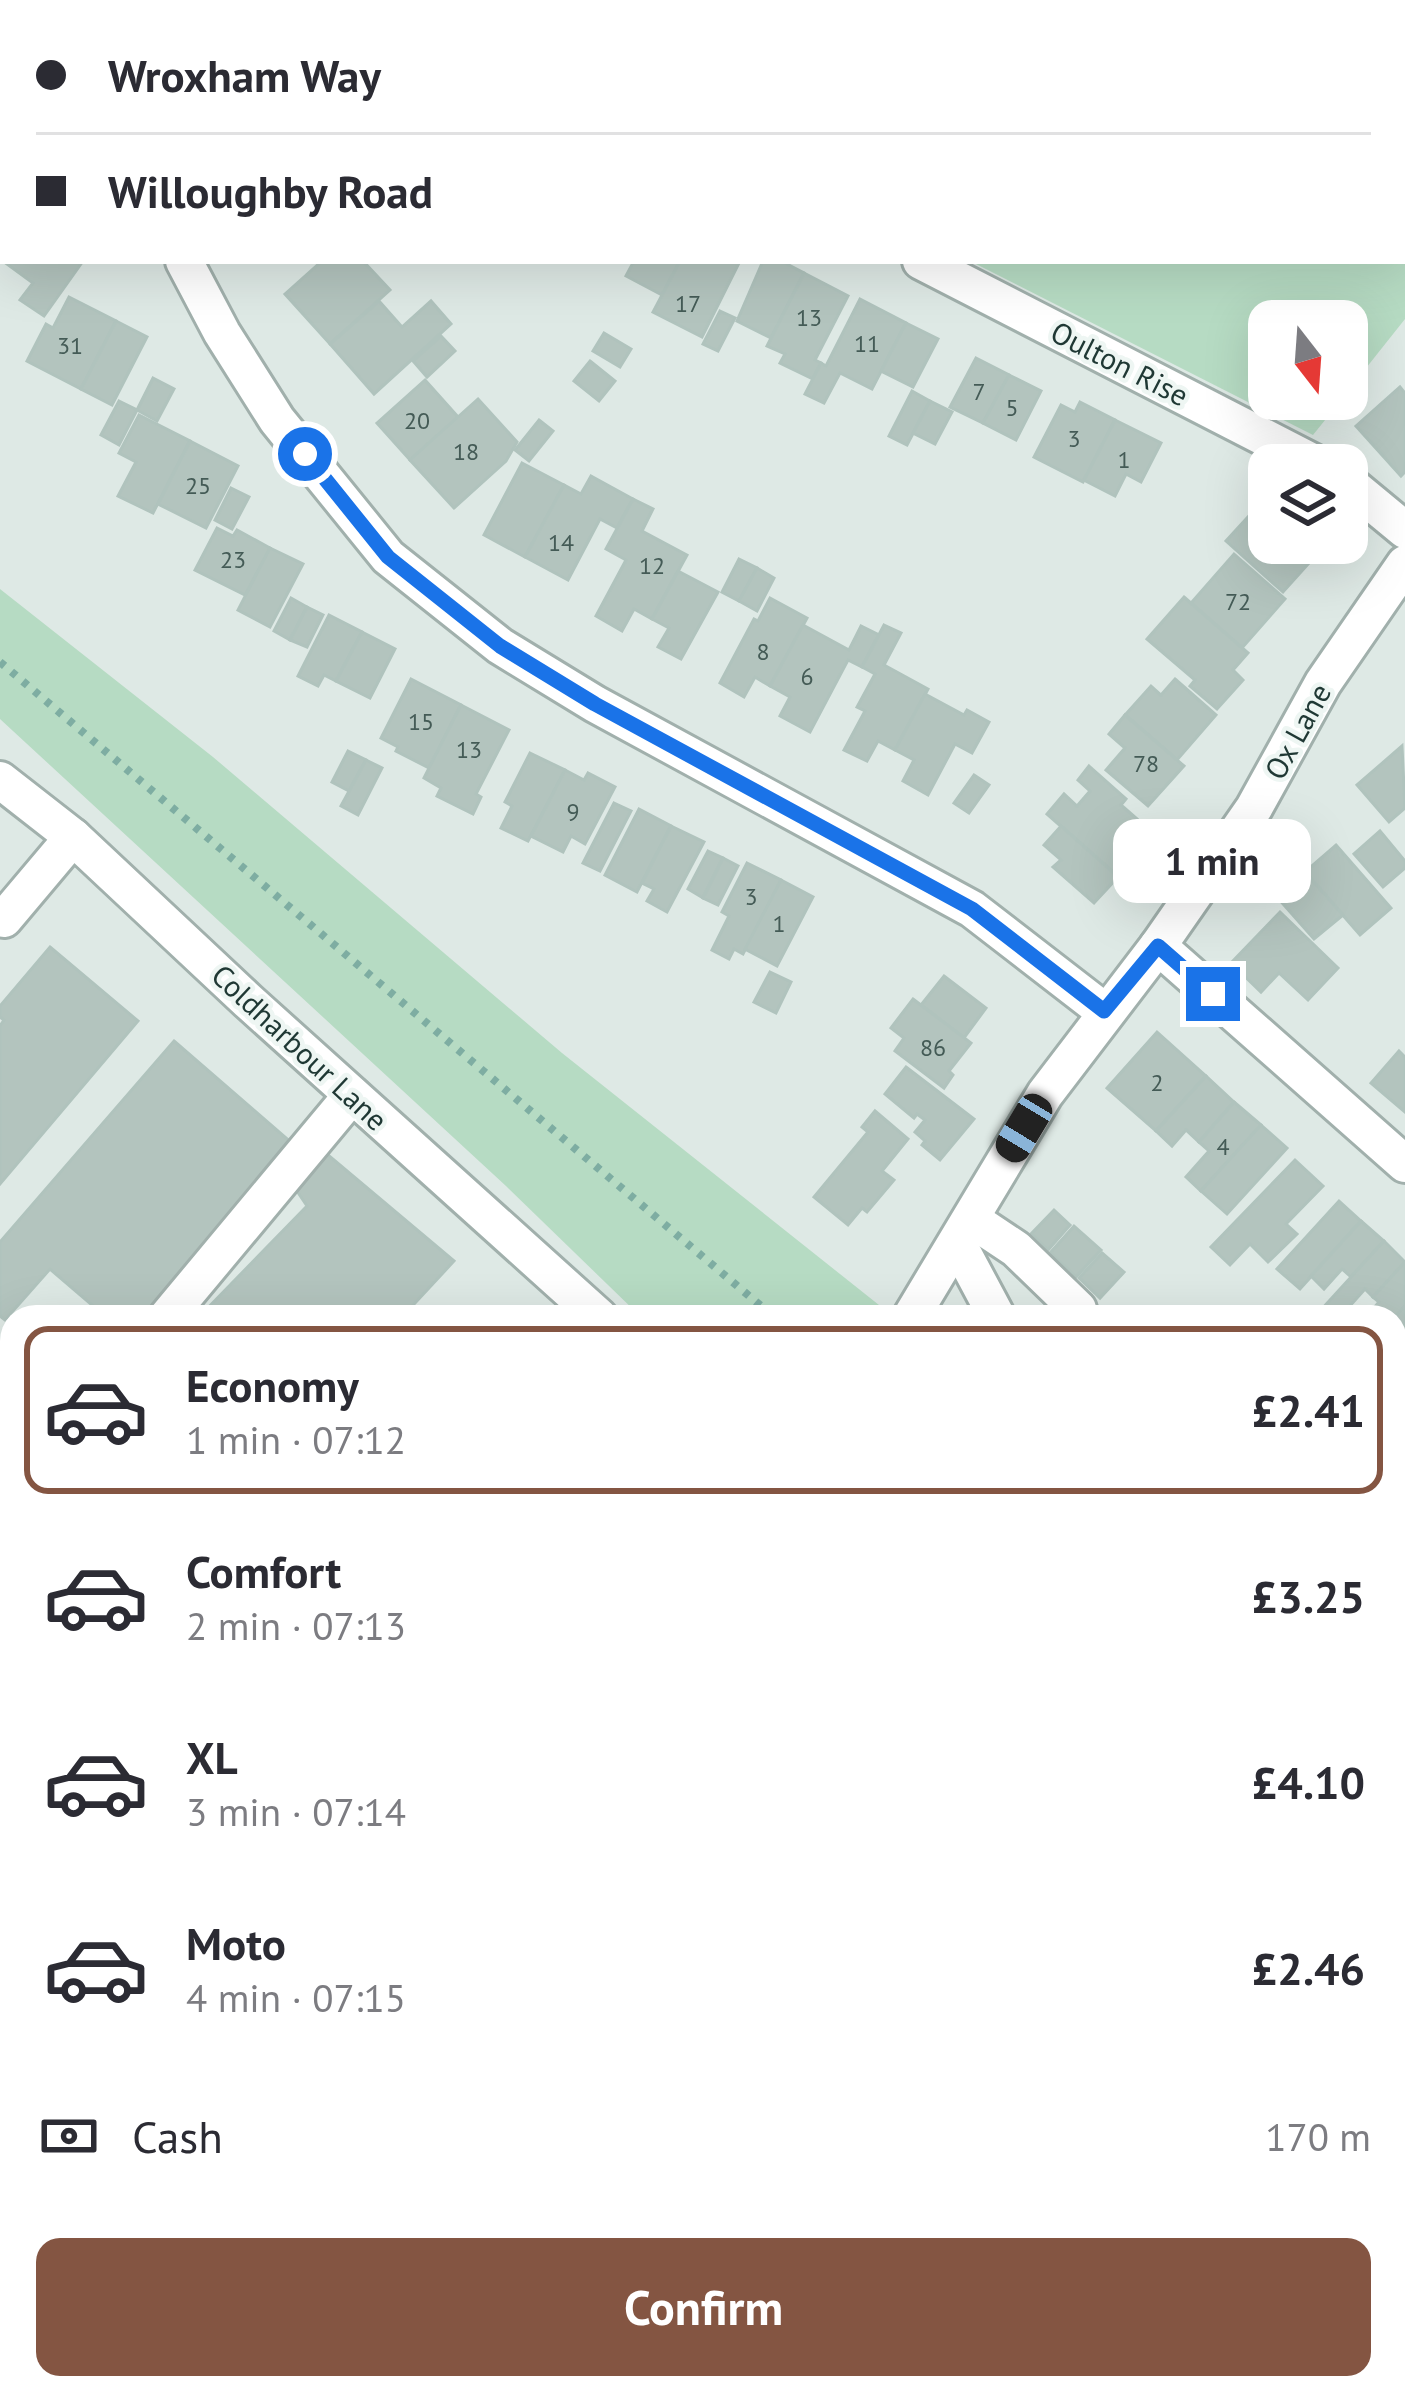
<!DOCTYPE html>
<meta charset="utf-8">
<style>
:root{--surface:#fff;--page:#f2f2f3;--text:#2b2b33;--muted:#7c7c81;--line:#e1e1e2;--accent:#845542}
body{margin:0;font-family:"PT Sans",sans-serif;background:var(--page);color:var(--text);height:100vh;display:flex;flex-direction:column;font-size:45px;white-space:nowrap}
*{box-sizing:border-box;margin:0}
p{font-size:39px;color:var(--muted)}
.icon{flex:none;width:66px;height:66px;fill:none;stroke:currentColor;stroke-width:2;stroke-linecap:round;stroke-linejoin:round}
.map{position:relative;flex:1;overflow:hidden}
.panel{position:absolute;left:0px;top:1305px;width:1407px;height:1095px;display:flex;flex-direction:column;background:var(--surface);border-radius:36px 36px 0 0;box-shadow:0 12px 48px #0002}
.panel>*{flex:none}
.hud{position:absolute;left:0px;top:0px;width:1407px;height:264px;box-shadow:0 12px 48px #0002;display:grid;align-content:center;height:264px;padding:0 36px;background:var(--surface)}
.needle{width:78px;rotate:163deg}
.controls{position:absolute;left:1248px;top:300px;display:grid;gap:24px}
.controls a{display:grid;place-items:center;width:120px;height:120px;border-radius:24px;background:var(--surface);box-shadow:0 12px 48px #0002;font-size:60px}
.end{position:absolute;width:54px;height:54px;margin:-27px;border:15px solid #1a73e8;background:#fff;box-shadow:0 0 0 6px #fff}
.from{border-radius:50%}
.bubble{position:absolute;height:84px;border-radius:24px;background:var(--surface);box-shadow:0 12px 48px #0002;font-size:39px;font-weight:800;line-height:84px;text-align:center}
.car{position:absolute;width:36px;height:72px;margin:-36px -18px;border-radius:15px;box-shadow:0 0 9px 3px #0007;background:linear-gradient(#222 24%,#8ab4d8 0 40%,#222 0 76%,#8ab4d8 0 86%,#222 0)}
.hud b{display:flex;align-items:center;gap:42px;height:114px;font-size:45px}
.hud b+b{border-top:3px solid var(--line)}
.hud i{width:30px;height:30px;background:var(--text)}
ul{padding:21px 0 0;list-style:none}
li{display:flex;align-items:center;gap:36px;height:168px;margin:0 24px 18px;padding:0 12px;border:6px solid transparent;border-radius:24px}
li div{flex:1}
li b{display:block;font-size:45px}
li em{font-style:normal;font-weight:800}
li.on{border-color:var(--accent)}
li>.icon{width:108px;height:108px;stroke-width:1.5}
.pay{display:flex;align-items:center;gap:30px;height:132px;padding:0 36px;font-size:45px}
.pay p{margin-inline-start:auto}
.button{display:flex;gap:24px;margin-top:auto;padding:24px 36px}
.button a{flex:1;height:138px;border-radius:24px;background:var(--accent);color:#fff;font-size:48px;font-weight:800;line-height:138px;text-align:center}
.map>svg:first-child{display:block}
.green{fill:#b6dbc3}
.lines{fill:none;stroke-linecap:round;stroke-linejoin:round}
.river{stroke:#85bdcf;stroke-width:78}
.building{fill:#b3c4be;stroke:#b0c3bd;stroke-width:3}
.minor-casing{stroke:#a1b0ac;stroke-width:42}
.major-casing{stroke:#bcc3c2;stroke-width:42}
.path{stroke:#7eada2;stroke-width:8;stroke-dasharray:6 9;stroke-linecap:butt}
.minor{stroke:#fff;stroke-width:36}
.major{stroke:#629f94;stroke-width:36}
.route{stroke:#1a73e8;stroke-width:15}
.labels{text-anchor:middle;dominant-baseline:central;stroke-width:9;stroke-linejoin:round;paint-order:stroke}
.number-label{font-size:24px;fill:#445b56}
.street-label{font-size:30px;fill:#1f3834;stroke:#eef6f3}
</style>
<div class="map">
<svg width="1405" height="2398" viewBox="0 0 1405 2398">
<rect width="100%" height="100%" fill="#dee9e5"/>
<g class="green">
<path d="M456,0H1405V319L1347,392V321H1269V399H1342L1313,435L970,261H1404V3Z"/>
<path d="M0,589L213,757L562,1053L884,1309L877,1317H641L506,1186L0,719Z"/>
<path d="M1395,1788L1405,1797V1922L1395,1913Z"/>
</g>
<g class="lines">
<g class="river">
<path d="M0,1398L12,1413"/>
<path d="M849,2398L851,2388"/>
</g>
</g>
<g class="building">
<path d="M3,252V261H83L44,316L20,300L33,283L0,259Z"/>
<path d="M322,261H363L390,290L330,344L285,294Z"/>
<path d="M634,261H680L662,295L626,276Z"/>
<path d="M680,261H740L702,337L653,312Z"/>
<path d="M763,261H781L804,273L771,338L737,321Z"/>
<path d="M804,273L848,296L815,360L821,363L813,379L780,363L785,354L767,346Z"/>
<path d="M69,297L116,321L81,389L27,361L46,324L53,328Z"/>
<path d="M860,299L906,323L872,389L840,373L824,403L805,394L821,363L826,366Z"/>
<path d="M379,301L402,327L431,301L451,324L374,394L330,344Z"/>
<path d="M720,311L735,318L718,351L703,344Z"/>
<path d="M116,321L147,337L112,405L81,389Z"/>
<path d="M906,323L938,339L913,387L881,371Z"/>
<path d="M604,333L631,349L620,367L593,351Z"/>
<path d="M441,336L455,351L427,377L413,361Z"/>
<path d="M976,358L1009,375L983,423L950,407Z"/>
<path d="M590,361L615,381L599,401L574,381Z"/>
<path d="M1009,375L1041,391L1016,440L983,423Z"/>
<path d="M153,378L174,389L157,421L137,410Z"/>
<path d="M425,380L458,417L410,460L377,423Z"/>
<path d="M1400,387L1405,393V472L1401,476L1356,426Z"/>
<path d="M912,391L930,401L907,445L889,436Z"/>
<path d="M478,399L517,442L506,461L454,508L410,460Z"/>
<path d="M119,401L137,410L119,445L101,435Z"/>
<path d="M930,401L952,412L935,444L913,433Z"/>
<path d="M1080,402L1115,420L1083,482L1034,457L1061,405L1075,412Z"/>
<path d="M139,415L190,441L153,513L118,496L136,462L119,453Z"/>
<path d="M539,420L553,431L529,461L515,450Z"/>
<path d="M1115,420L1161,443L1141,482L1126,474L1115,496L1084,480Z"/>
<path d="M190,441L238,466L206,528L158,504Z"/>
<path d="M522,463L564,485L525,557L484,535Z"/>
<path d="M591,476L633,499L617,528L600,519L568,580L525,557L564,485L581,494Z"/>
<path d="M231,488L249,497L232,529L215,520Z"/>
<path d="M1269,494V543H1327L1283,592L1226,541Z"/>
<path d="M633,499L653,509L642,531L687,555L652,619L634,609L622,631L596,616L626,560L606,549Z"/>
<path d="M217,528L233,536L237,530L270,548L245,595L195,570Z"/>
<path d="M270,548L303,564L270,627L238,610Z"/>
<path d="M1234,554L1285,599L1242,648L1191,603Z"/>
<path d="M739,559L757,568L739,601L722,592Z"/>
<path d="M757,568L774,578L757,611L739,601Z"/>
<path d="M678,571L718,592L681,659L658,647L669,628L652,619Z"/>
<path d="M1184,597L1248,653L1233,670L1243,680L1217,709L1190,686L1195,680L1147,639Z"/>
<path d="M291,598L307,607L290,640L274,631Z"/>
<path d="M770,598L807,618L770,686L755,677L744,697L720,683L754,619L758,621Z"/>
<path d="M307,607L323,615L307,647L290,640Z"/>
<path d="M329,615L362,632L336,681L324,675L318,686L298,676Z"/>
<path d="M803,625L849,650L861,626L879,635L862,667L848,660L810,732L780,716L790,697L770,686Z"/>
<path d="M884,625L901,633L884,665L928,689L895,750L878,741L867,761L844,750L865,711L857,707L875,674L862,667Z"/>
<path d="M362,632L395,649L370,698L336,681Z"/>
<path d="M411,679L461,705L429,768L396,751L398,747L381,738Z"/>
<path d="M1175,679L1216,715L1177,760L1125,715L1151,686L1161,695Z"/>
<path d="M925,694L964,715L967,710L989,722L972,753L955,744L928,795L903,781L914,760L895,750Z"/>
<path d="M461,705L509,730L476,794L481,797L473,814L437,796L441,788L424,778Z"/>
<path d="M1125,715L1184,766L1148,806L1106,770L1125,748L1109,734Z"/>
<path d="M1402,746L1405,808L1389,822L1357,785Z"/>
<path d="M348,751L366,760L349,791L332,782Z"/>
<path d="M530,753L565,770L528,841L501,828L512,806L505,802Z"/>
<path d="M366,760L382,768L358,815L341,806Z"/>
<path d="M1089,766L1126,799L1121,805L1137,819L1126,832L1138,843L1113,872L1047,814L1064,794L1077,806L1090,791L1078,780Z"/>
<path d="M565,770L584,780L588,773L615,787L585,844L571,836L563,852L531,836Z"/>
<path d="M974,775L989,785L969,813L954,803Z"/>
<path d="M614,803L631,811L600,871L583,863Z"/>
<path d="M639,809L671,826L637,892L605,875Z"/>
<path d="M671,826L704,842L667,912L647,901L654,889L642,883Z"/>
<path d="M1061,826L1118,877L1094,903L1053,867L1061,860L1044,845Z"/>
<path d="M1380,831L1405,861V868L1383,887L1354,854Z"/>
<path d="M1336,845L1391,908L1360,935L1305,872Z"/>
<path d="M708,851L723,858L703,898L688,889Z"/>
<path d="M723,858L738,866L718,905L703,898Z"/>
<path d="M747,863L781,880L743,954L734,949L729,959L712,950L729,916L722,912Z"/>
<path d="M1305,872L1343,915L1314,939L1276,896Z"/>
<path d="M781,880L813,897L777,966L745,949Z"/>
<path d="M1280,912L1338,968L1308,1000L1279,973L1261,992L1231,963Z"/>
<path d="M50,947L138,1021L0,1184V1026L4,1020L0,1017V1006Z"/>
<path d="M770,972L791,982L776,1013L754,1002Z"/>
<path d="M944,976L986,1008L964,1038L921,1005Z"/>
<path d="M913,999L971,1043L949,1071L953,1075L944,1088L895,1051L904,1038L891,1028Z"/>
<path d="M1157,1032L1206,1076L1156,1131L1107,1088Z"/>
<path d="M174,1041L294,1145L144,1317H106L50,1269L5,1320L0,1316V1242Z"/>
<path d="M1399,1051L1405,1057V1112L1371,1083Z"/>
<path d="M906,1067L974,1119L940,1160L922,1145L925,1141L915,1132L925,1120L917,1114L914,1118L885,1094Z"/>
<path d="M1206,1076L1234,1102L1199,1142L1186,1130L1172,1146L1156,1131Z"/>
<path d="M1234,1102L1261,1125L1201,1191L1186,1177L1209,1151L1199,1142Z"/>
<path d="M875,1111L908,1139L882,1171L894,1180L867,1212L862,1208L848,1225L814,1197L868,1132L862,1127Z"/>
<path d="M1261,1125L1287,1148L1227,1214L1201,1191Z"/>
<path d="M322,1150L454,1261L402,1317H199L307,1206L289,1179Z"/>
<path d="M1295,1160L1323,1186L1286,1224L1297,1234L1268,1262L1250,1244L1230,1265L1211,1247Z"/>
<path d="M1339,1201L1361,1221L1300,1289L1277,1269Z"/>
<path d="M1054,1210L1070,1225L1048,1250L1031,1234Z"/>
<path d="M1361,1221L1384,1241L1351,1277L1342,1269L1324,1289L1311,1276Z"/>
<path d="M1074,1226L1101,1250L1076,1277L1050,1253Z"/>
<path d="M1384,1241L1405,1262L1373,1297L1365,1289L1340,1317H1325L1319,1312Z"/>
<path d="M1102,1253L1124,1272L1100,1298L1079,1278Z"/>
<path d="M1405,1262V1306L1395,1317H1366L1379,1302L1373,1297Z"/>
<path d="M1405,1306V1335L1395,1346V1317Z"/>
<path d="M0,1552L12,1566V1679L0,1690Z"/>
<path d="M1405,1558V1594L1395,1585V1569Z"/>
<path d="M1395,1601L1405,1611V1676L1395,1667Z"/>
<path d="M1395,1667L1405,1676V1691L1395,1701Z"/>
<path d="M1404,1932L1405,1933V2015L1395,2006V1943Z"/>
<path d="M1395,2006L1405,2015V2028L1395,2040Z"/>
<path d="M12,2348V2388H49L53,2392L46,2398H9L0,2387V2358Z"/>
<path d="M242,2388H296L284,2398H248Z"/>
<path d="M296,2388H330L338,2397L284,2398Z"/>
<path d="M546,2388H638L627,2398H555Z"/>
<path d="M1094,2388H1298L1284,2398H1079Z"/>
</g>
<g class="lines">
<g class="minor-casing">
<g id="minor">
<path d="M413,0L419,3"/>
<path d="M156,3L158,0"/>
<path d="M0,35L3,37"/>
<path d="M184,261L222,333L277,420L388,557L500,646L595,704L972,909L1104,1011"/>
<path d="M921,261L1318,465"/>
<path d="M1347,482L1405,530"/>
<path d="M0,780L73,837L248,1001L599,1317"/>
<path d="M4,919L73,837"/>
<path d="M1158,946L1405,1164"/>
<path d="M971,1219L1016,1249L1078,1309"/>
<path d="M957,1242L997,1317"/>
<path d="M167,1317L352,1095"/>
<path d="M911,1317L1045,1094L1158,946L1254,808L1323,683L1405,564"/>
<path d="M0,1508L12,1522"/>
<path d="M7,1788L12,1783"/>
<path d="M0,2035L12,2042"/>
<path d="M0,2182L12,2169"/>
<path d="M1395,2250L1405,2260"/>
<path d="M684,2398L687,2388"/>
<path d="M1048,2398L1062,2388"/>
</g>
</g>
<g class="major-casing">
<g id="major">
<path d="M0,1914L12,1921"/>
<path d="M475,2388L481,2398"/>
</g>
</g>
<g class="path">
<path d="M0,662L774,1317"/>
<path d="M1395,1858L1405,1867"/>
<path d="M151,2398L155,2388"/>
</g>
<use href="#minor" class="minor"/>
<use href="#major" class="major"/>
</g>
<g class="lines">
<path class="route" d="M305,454L388,557L500,646L595,704L972,909L1104,1011L1158,946L1213,994"/>
</g>
<g class="labels">
<g class="number-label">
<text x="688" y="303">17</text>
<text x="809" y="317">13</text>
<text x="867" y="343">11</text>
<text x="70" y="345">31</text>
<text x="979" y="391">7</text>
<text x="1012" y="407">5</text>
<text x="417" y="420">20</text>
<text x="1074" y="438">3</text>
<text x="466" y="451">18</text>
<text x="1124" y="459">1</text>
<text x="198" y="485">25</text>
<text x="561" y="542">14</text>
<text x="233" y="559">23</text>
<text x="652" y="565">12</text>
<text x="1238" y="601">72</text>
<text x="763" y="651">8</text>
<text x="807" y="676">6</text>
<text x="421" y="721">15</text>
<text x="469" y="749">13</text>
<text x="1146" y="763">78</text>
<text x="573" y="811">9</text>
<text x="751" y="896">3</text>
<text x="779" y="923">1</text>
<text x="933" y="1047">86</text>
<text x="1157" y="1082">2</text>
<text x="1223" y="1146">4</text>
</g>
<g class="street-label">
<text transform="translate(1120 363) rotate(27)">Oulton Rise</text>
<text transform="translate(1297 731) rotate(-61)">Ox Lane</text>
<text transform="translate(300 1047) rotate(43)">Coldharbour Lane</text>
</g>
</g>
</svg>
<div class="controls">
<a><svg class="needle" viewBox="-14 -14 28 28"><path d="M0-13l5 13h-10z" fill="#e53935"/><path d="M0 13l5-13h-10z" fill="#7c7c81"/></svg></a>
<a><svg class="icon" aria-label="layers" viewBox="0 0 24 24"><path d="M12 4l9 5-9 5-9-5zM3 14l9 5 9-5"/></svg></a>
</div>
<i class="end from" style="left:305px;top:454px"></i>
<i class="end" style="left:1213px;top:994px"></i>
<div class="bubble" style="left:1113px;top:819px;width:198px">1 min</div>
<i class="car" style="left:1024px;top:1128px;rotate:211deg"></i>
<div class="hud">
<b><i class="from"></i>Wroxham Way</b>
<b><i></i>Willoughby Road</b>
</div>
<section class="panel">
<ul>
<li class="on"><svg class="icon" aria-label="car" viewBox="0 0 24 24"><path d="M5 17H2v-5l4-1 3-4h7l3 4 3 1v5h-3M9 17h6M6 11h13"/><circle cx="7" cy="17" r="2"/><circle cx="17" cy="17" r="2"/></svg><div><b>Economy</b><p>1 min · 07:12</p></div><em>£2.41</em></li>
<li><svg class="icon" aria-label="car" viewBox="0 0 24 24"><path d="M5 17H2v-5l4-1 3-4h7l3 4 3 1v5h-3M9 17h6M6 11h13"/><circle cx="7" cy="17" r="2"/><circle cx="17" cy="17" r="2"/></svg><div><b>Comfort</b><p>2 min · 07:13</p></div><em>£3.25</em></li>
<li><svg class="icon" aria-label="car" viewBox="0 0 24 24"><path d="M5 17H2v-5l4-1 3-4h7l3 4 3 1v5h-3M9 17h6M6 11h13"/><circle cx="7" cy="17" r="2"/><circle cx="17" cy="17" r="2"/></svg><div><b>XL</b><p>3 min · 07:14</p></div><em>£4.10</em></li>
<li><svg class="icon" aria-label="car" viewBox="0 0 24 24"><path d="M5 17H2v-5l4-1 3-4h7l3 4 3 1v5h-3M9 17h6M6 11h13"/><circle cx="7" cy="17" r="2"/><circle cx="17" cy="17" r="2"/></svg><div><b>Moto</b><p>4 min · 07:15</p></div><em>£2.46</em></li>
</ul>
<div class="pay"><svg class="icon" aria-label="cash" viewBox="0 0 24 24"><path d="M3 7h18v10H3z"/><circle cx="12" cy="12" r="2"/></svg>Cash<p>170 m</p></div>
<div class="button"><a>Confirm</a></div>
</section>
</div>
